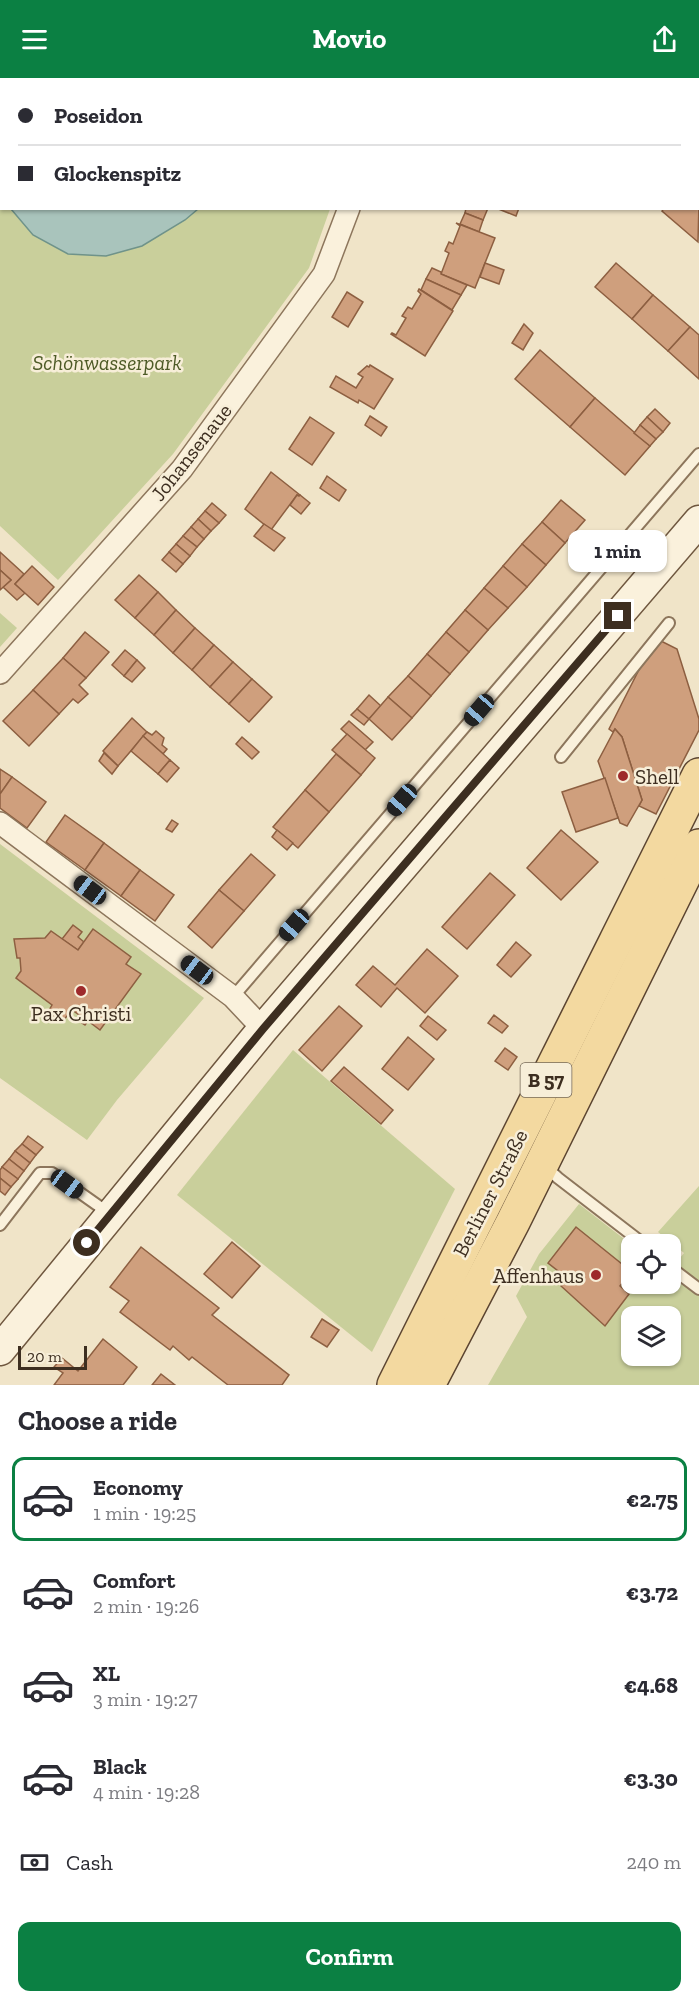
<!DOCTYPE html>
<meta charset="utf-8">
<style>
:root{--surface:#fff;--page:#f2f2f3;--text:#2b2b33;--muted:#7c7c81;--line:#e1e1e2;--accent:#0b8043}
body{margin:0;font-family:"Zilla Slab",serif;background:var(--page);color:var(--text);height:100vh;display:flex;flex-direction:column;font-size:22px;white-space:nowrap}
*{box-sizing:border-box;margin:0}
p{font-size:20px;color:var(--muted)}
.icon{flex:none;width:33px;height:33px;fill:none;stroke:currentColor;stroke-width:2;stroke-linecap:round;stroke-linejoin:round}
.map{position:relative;height:1307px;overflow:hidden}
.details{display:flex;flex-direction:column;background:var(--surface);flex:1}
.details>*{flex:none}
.hud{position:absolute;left:0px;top:0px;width:699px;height:132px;box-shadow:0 2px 4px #0004;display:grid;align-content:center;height:132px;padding:0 18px;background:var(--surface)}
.fabs{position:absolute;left:621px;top:1156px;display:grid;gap:12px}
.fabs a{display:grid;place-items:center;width:60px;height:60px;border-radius:12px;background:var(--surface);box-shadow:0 2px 4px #0004;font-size:30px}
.scale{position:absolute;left:18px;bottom:15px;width:69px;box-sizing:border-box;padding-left:6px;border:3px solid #3d2e20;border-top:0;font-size:16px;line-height:21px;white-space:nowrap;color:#3d2e20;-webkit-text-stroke:4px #f7eed8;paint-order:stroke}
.end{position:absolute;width:27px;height:27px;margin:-14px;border:8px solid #3d2e20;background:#fff;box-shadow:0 0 0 3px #fff}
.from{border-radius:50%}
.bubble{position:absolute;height:42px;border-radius:12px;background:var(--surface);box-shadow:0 2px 4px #0004;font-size:20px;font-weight:800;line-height:42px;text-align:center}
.car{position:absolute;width:18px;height:36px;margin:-18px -9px;border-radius:8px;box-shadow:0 0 4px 2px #0007;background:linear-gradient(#222 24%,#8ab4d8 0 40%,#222 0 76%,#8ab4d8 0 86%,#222 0)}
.hud b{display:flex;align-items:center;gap:21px;height:57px;font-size:22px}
.hud b+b{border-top:2px solid var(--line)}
.hud i{width:15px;height:15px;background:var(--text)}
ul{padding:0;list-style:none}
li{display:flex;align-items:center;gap:18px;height:84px;margin:0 12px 9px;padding:0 6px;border:3px solid transparent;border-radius:12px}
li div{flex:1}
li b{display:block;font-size:22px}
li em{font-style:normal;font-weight:800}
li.current{border-color:var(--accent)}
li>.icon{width:54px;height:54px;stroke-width:1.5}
h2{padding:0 18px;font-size:27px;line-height:72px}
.pay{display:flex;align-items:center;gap:15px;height:66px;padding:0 18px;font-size:22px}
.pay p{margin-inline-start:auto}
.primary-button{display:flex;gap:12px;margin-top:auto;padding:12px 18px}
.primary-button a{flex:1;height:69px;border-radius:12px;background:var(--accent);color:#fff;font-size:24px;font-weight:800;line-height:69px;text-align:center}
header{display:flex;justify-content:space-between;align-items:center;height:78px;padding:0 18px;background:var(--accent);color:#fff;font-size:27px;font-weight:800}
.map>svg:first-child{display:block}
.green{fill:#c9cf9b;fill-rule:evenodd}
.water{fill:#a9c4bc;stroke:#6f938a;stroke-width:1.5}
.building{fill:#cf9f7d;stroke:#8d5f41;stroke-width:1.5}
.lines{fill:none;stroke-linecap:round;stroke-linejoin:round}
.lane-casing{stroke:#8d765c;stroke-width:14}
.street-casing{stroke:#8d765c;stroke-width:24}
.secondary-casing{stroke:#6f573f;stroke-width:33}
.primary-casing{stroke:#5b4430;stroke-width:36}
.lane{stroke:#faf1dc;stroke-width:10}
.street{stroke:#faf1dc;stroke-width:21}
.secondary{stroke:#faf1dc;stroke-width:30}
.primary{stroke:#f3d9a0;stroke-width:33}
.route{stroke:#3d2e20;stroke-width:8}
.poi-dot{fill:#9e2a2b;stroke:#f7eed8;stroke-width:2}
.labels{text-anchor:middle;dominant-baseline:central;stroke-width:5;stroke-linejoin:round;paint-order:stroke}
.shield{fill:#f7eed8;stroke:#756857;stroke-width:1.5}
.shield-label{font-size:20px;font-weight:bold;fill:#3d2e20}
.park-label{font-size:21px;font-style:italic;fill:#4d5a26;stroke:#f7eed8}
.street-label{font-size:21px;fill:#3d2e20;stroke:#f7eed8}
.poi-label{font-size:21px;fill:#3d2e20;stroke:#f7eed8;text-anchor:start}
</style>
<header><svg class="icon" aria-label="menu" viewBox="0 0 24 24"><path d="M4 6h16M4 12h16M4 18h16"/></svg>Movio<svg class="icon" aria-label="share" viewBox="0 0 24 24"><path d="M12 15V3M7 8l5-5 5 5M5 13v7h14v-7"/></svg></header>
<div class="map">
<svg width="699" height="1307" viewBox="0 0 699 1307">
<rect width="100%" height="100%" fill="#f0e4c8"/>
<g class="green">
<path d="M0,110L2,130L11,131L33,157L185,142L198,131H330L309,190L173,376L58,502L0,448Z"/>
<path d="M0,535L17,550L0,569Z"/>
<path d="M0,766L204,920L117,1022L87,1062L0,1000ZM93,851L131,879L126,886L141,896L100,952L72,932L62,944L48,934L52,927L16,900L21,893L20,880H17L15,861L45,860L51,853L78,872Z"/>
<path d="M293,972L455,1111L372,1274L177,1117Z"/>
<path d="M699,1108V1307H488L527,1239L516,1218L539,1176L579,1126L632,1167V1206H670L671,1191L684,1175L658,1154ZM632,1239H670V1278H632Z"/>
</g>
<g class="water">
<path d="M62,0H274V2L61,1Z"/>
<path d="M11,131H198L185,142L142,168L106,178L68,176L33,157Z"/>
</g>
<g class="building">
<path d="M473,0H515L519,2H473Z"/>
<path d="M698,122L699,123L698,164L662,133L664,130H698Z"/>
<path d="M466,130H488L483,142L465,135Z"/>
<path d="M496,130H519L516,138Z"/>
<path d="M465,135L483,142L479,154L460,146Z"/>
<path d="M456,145L495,160L475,210L441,196L449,175L445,173L449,164L453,166L460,148Z"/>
<path d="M485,185L504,192L499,206L480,199Z"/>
<path d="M616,185L653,217L632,241L595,209Z"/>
<path d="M432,190L441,194V196L467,207L461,217L426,201Z"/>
<path d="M426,201L461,217L452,232L421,212Z"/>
<path d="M419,211L453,233L425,278L391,256L392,255L396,257L406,240L402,238L408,229L412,231L421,216L418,213Z"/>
<path d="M347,214L363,224L348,249L332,239Z"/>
<path d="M653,217L690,249L668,273L632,241Z"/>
<path d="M524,246L533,255L523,272L512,265Z"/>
<path d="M690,249L699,257V301L668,273Z"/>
<path d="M540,272L595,320L570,349L515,301Z"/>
<path d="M370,287L393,301L374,331L359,322L358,325L330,309L336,298L356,310L363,299L358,296L367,288L369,289Z"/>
<path d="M595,320L650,368L625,397L570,349Z"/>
<path d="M655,331L670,345L663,354L647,339Z"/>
<path d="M370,338L387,349L381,358L365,347Z"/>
<path d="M310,339L334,355L312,387L289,371Z"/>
<path d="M647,339L663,354L656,361L640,347Z"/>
<path d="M640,347L656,361L650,368L634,355Z"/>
<path d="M271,394L300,417L299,418L297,417L271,452L245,431Z"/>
<path d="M327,398L346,412L339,423L320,410Z"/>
<path d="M297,417L299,418L300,417L310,425L301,436L290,427Z"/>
<path d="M561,422L585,442L565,465L542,444Z"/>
<path d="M212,425L226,437L219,445L205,433Z"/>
<path d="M205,433L219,445L211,453L198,441Z"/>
<path d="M198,441L211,453L204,461L191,449Z"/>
<path d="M542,444L565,465L546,487L522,466Z"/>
<path d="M264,446L285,460L274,473L254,458Z"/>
<path d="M191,449L204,461L197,469L183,458Z"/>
<path d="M183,458L197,469L190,478L176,466Z"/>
<path d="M176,466L190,478L183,486L169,474Z"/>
<path d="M522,466L546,487L527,509L503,488Z"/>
<path d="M0,474L24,496L15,506L25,515L17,522L3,509L11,502L0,492Z"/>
<path d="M169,474L183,486L176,494L162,482Z"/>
<path d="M32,488L54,509L38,527L15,506Z"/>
<path d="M503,488L527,509L508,530L484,510Z"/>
<path d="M0,492L11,502L0,512Z"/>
<path d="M139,497L158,514L135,540L115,522Z"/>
<path d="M484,510L508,530L488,552L465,532Z"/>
<path d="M158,514L176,532L154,557L135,540Z"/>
<path d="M176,532L195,550L173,575L154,557Z"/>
<path d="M465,532L488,552L469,574L446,554Z"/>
<path d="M195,550L214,567L192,592L173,575Z"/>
<path d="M85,554L109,574L86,600L63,580Z"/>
<path d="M446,554L469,574L450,596L427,576Z"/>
<path d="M655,560L677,571L699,641V652L656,736L639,728L642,722L622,659L615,651L613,654L609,651Z"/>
<path d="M214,567L233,584L210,609L192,592Z"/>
<path d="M125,572L137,582L124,598L112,587Z"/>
<path d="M427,576L450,596L431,618L408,598Z"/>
<path d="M63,580L86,600L79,607L88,616L78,625L73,621L59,636L33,612Z"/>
<path d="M137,582L145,590L132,604L124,598Z"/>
<path d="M233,584L252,601L229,626L210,609Z"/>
<path d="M408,598L431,618L412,640L388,619Z"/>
<path d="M252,601L272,619L249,644L229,626Z"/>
<path d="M33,612L59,636L29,668L3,643Z"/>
<path d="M369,617L381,628L369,641L357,631Z"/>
<path d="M388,619L412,640L392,662L369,641Z"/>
<path d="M357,631L369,641L364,647L351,637Z"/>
<path d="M132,640L147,654L118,688L103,673Z"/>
<path d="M349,643L373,664L365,672L341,651Z"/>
<path d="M615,651L622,659L642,722L627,748L620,745L598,683Z"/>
<path d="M156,653L164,660L162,667L167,671L163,676L143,658L147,654L152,657Z"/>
<path d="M347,656L375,680L361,697L332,672Z"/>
<path d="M143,658L170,682L158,696L131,673Z"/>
<path d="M242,659L259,674L252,681L236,666Z"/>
<path d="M104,675L118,688L112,696L99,683Z"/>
<path d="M336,676L361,697L329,734L305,712Z"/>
<path d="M170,682L179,690L167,704L158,696Z"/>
<path d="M0,691L12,699L0,716Z"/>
<path d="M12,699L46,724L27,750L0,730V716Z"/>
<path d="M605,700L618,740L576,754L562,714Z"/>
<path d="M305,712L329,734L298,770L273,749Z"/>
<path d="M65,737L104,765L85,792L46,764Z"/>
<path d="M172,742L178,746L172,754L166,751Z"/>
<path d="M277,752L293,765L287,772L272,759Z"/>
<path d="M561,752L598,784L561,822L527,790Z"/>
<path d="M104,765L140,792L121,818L85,792Z"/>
<path d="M251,776L275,797L244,833L219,812Z"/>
<path d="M140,792L174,817L155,843L121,818Z"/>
<path d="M490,795L515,817L467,871L442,849Z"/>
<path d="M219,812L244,833L212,870L188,849Z"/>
<path d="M73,847L82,854L78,859L84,864L78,872L62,861Z"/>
<path d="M93,851L131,879L126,886L141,896L100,952L88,943L85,947L82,945L85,941L72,932L62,944L48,934L52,927L16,900L21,893L20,880H17L14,861L45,860L51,853L78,872Z"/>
<path d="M516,864L531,877L511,899L497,887Z"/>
<path d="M427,871L458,898L425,935L397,910L381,929L356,907L373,888L395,907Z"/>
<path d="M339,928L362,948L322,993L299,972Z"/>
<path d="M494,937L508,948L502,955L488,945Z"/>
<path d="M428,938L446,952L437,962L420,948Z"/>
<path d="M408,959L434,981L408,1012L382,991Z"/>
<path d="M505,970L517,979L508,992L495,983Z"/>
<path d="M344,989L393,1032L381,1046L331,1003Z"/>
<path d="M28,1058L43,1069L36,1077L22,1066Z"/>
<path d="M22,1066L36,1077L30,1085L15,1073Z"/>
<path d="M15,1073L30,1085L24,1093L9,1081Z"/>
<path d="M9,1081L24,1093L18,1101L2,1089Z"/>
<path d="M2,1089L18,1101L11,1109L0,1100V1092Z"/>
<path d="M0,1100L11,1109L5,1117L0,1113Z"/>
<path d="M576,1149L632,1194L620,1208L629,1216L605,1248L561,1208L567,1200L548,1185Z"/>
<path d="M232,1164L260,1188L232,1220L204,1196Z"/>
<path d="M141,1169L219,1230L212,1237L289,1297L282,1307H228L192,1279L189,1282L173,1268L170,1272L120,1234L129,1223L110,1209Z"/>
<path d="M322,1241L339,1252L327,1269L311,1259Z"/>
<path d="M103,1261L137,1289L123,1307H54L63,1295L54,1289L62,1280L78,1293Z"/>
<path d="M161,1296L175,1307H152Z"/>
</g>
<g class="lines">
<g class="lane-casing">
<g id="lane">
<path d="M561,679L669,545"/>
<path d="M233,919L699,376"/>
<path d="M546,1089L558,1100L645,1167"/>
<path d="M0,1147L40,1095H52L110,1136"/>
<path d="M670,1189L699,1211"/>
</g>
</g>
<g class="street-casing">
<g id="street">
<path d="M398,2L399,0"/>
<path d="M0,595L182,391L324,196L349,130"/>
<path d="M0,745L233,919L263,951"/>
</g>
</g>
<g class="secondary-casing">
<path id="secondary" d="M0,1272L263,951L699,443"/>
</g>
<g class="primary-casing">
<g id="primary">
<path d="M394,1307L699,697"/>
<path d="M428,1307L513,1144L699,768"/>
</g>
</g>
<use href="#lane" class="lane"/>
<use href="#street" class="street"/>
<use href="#secondary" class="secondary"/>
<use href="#primary" class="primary"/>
</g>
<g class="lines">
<path class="route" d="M87,1165L263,951L618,538"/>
</g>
<g class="poi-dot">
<circle cx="623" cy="698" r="6"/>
<circle cx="81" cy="913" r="6"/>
<circle cx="596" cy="1197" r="6"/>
</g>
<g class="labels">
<rect class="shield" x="520.5" y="985" width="51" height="34" rx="4.5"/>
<g class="shield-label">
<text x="546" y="1002">B 57</text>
</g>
<g class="park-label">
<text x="107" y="284">Schönwasserpark</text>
</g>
<g class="street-label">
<text transform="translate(191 374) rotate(-52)">Johansenaue</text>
<text transform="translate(490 1115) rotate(-63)">Berliner Straße</text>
</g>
<g class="poi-label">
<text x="635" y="698">Shell</text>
<text x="81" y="935" text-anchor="middle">Pax Christi</text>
<text x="584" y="1197" text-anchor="end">Affenhaus</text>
</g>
</g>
</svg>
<div class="fabs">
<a><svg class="icon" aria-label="locate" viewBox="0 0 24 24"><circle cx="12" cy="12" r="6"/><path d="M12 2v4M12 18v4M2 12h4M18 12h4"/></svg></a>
<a><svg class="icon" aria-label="layers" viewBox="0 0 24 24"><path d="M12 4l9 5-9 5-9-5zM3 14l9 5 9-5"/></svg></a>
</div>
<div class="scale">20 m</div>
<i class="end from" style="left:87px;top:1165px"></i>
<i class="end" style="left:618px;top:538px"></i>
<div class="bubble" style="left:568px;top:452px;width:99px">1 min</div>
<i class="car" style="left:479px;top:632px;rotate:221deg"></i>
<i class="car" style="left:402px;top:722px;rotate:221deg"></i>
<i class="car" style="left:90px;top:812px;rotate:307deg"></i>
<i class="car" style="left:294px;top:847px;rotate:221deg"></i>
<i class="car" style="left:197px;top:892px;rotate:307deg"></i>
<i class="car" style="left:67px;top:1106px;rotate:126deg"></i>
<div class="hud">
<b><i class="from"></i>Poseidon</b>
<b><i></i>Glockenspitz</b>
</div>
</div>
<section class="details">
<h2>Choose a ride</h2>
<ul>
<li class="current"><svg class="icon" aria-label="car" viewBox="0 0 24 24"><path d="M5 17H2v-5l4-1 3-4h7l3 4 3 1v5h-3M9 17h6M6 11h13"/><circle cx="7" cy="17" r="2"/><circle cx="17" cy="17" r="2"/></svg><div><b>Economy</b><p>1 min · 19:25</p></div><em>€2.75</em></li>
<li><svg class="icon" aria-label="car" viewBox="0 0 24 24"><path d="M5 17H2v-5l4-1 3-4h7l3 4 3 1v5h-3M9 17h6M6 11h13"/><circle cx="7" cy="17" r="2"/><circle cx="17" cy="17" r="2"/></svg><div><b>Comfort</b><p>2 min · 19:26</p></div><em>€3.72</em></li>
<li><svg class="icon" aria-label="car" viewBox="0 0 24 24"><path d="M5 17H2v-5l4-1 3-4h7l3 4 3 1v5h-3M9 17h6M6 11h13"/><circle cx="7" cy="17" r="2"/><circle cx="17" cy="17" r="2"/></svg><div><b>XL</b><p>3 min · 19:27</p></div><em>€4.68</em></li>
<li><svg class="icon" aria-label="car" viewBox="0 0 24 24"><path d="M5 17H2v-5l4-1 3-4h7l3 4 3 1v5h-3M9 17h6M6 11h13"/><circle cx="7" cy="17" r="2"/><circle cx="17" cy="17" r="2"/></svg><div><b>Black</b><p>4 min · 19:28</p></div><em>€3.30</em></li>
</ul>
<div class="pay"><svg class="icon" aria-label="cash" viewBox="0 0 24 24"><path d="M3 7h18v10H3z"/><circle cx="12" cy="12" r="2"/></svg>Cash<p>240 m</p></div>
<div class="primary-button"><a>Confirm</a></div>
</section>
